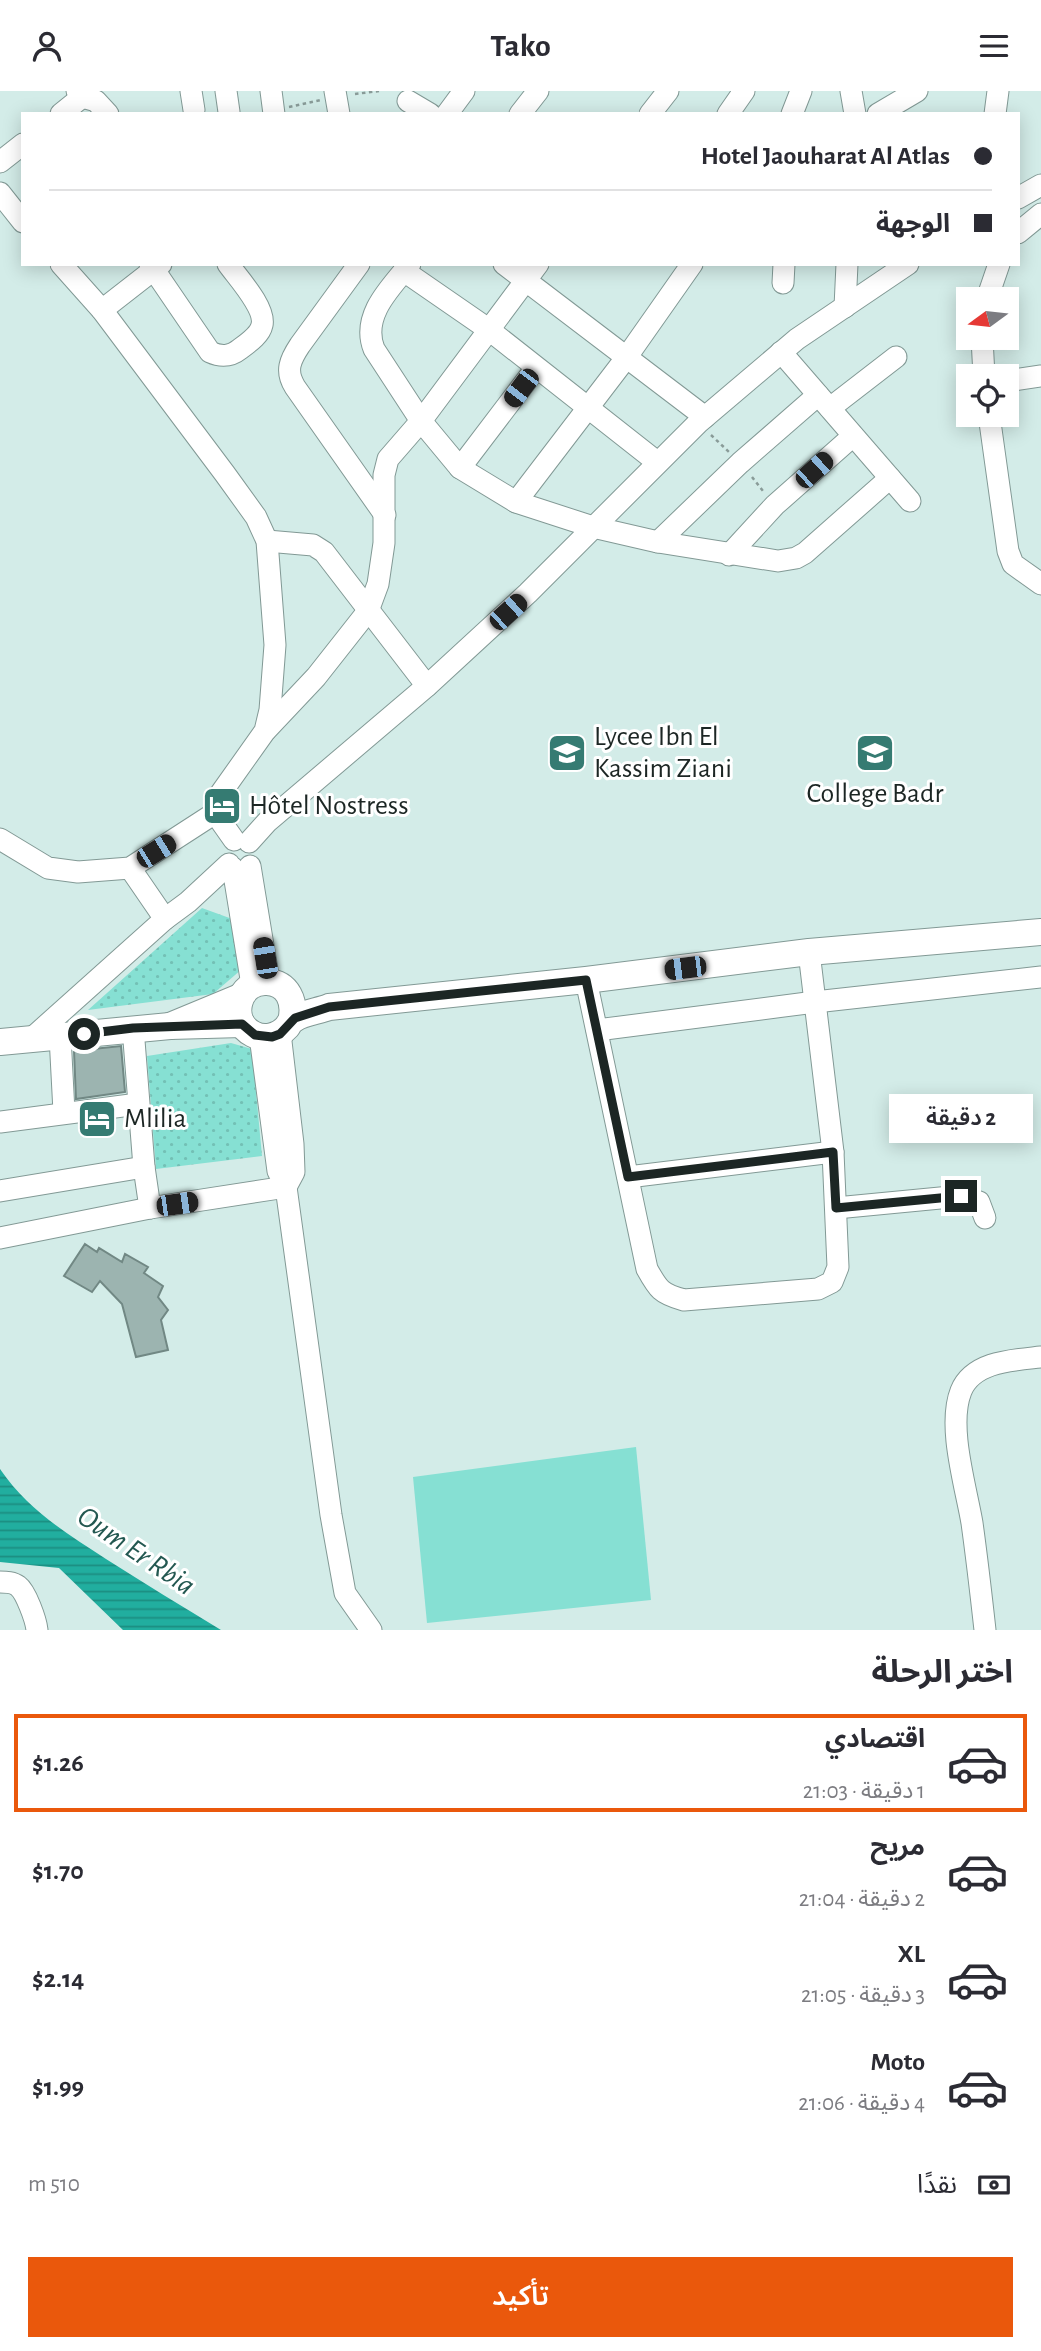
<!DOCTYPE html>
<html lang="ar">
<meta charset="utf-8">
<style>
:root{--surface:#fff;--page:#f2f2f3;--text:#2b2b33;--muted:#7c7c81;--line:#e1e1e2;--accent:#ea580c}
body{margin:0;font-family:"Alegreya Sans","Noto Sans Arabic",sans-serif;background:var(--page);color:var(--text);direction:rtl;height:100vh;display:flex;flex-direction:column;font-size:26px;white-space:nowrap}
*{box-sizing:border-box;margin:0}
p{font-size:23px;color:var(--muted)}
.icon{flex:none;width:38px;height:38px;fill:none;stroke:currentColor;stroke-width:2;stroke-linecap:round;stroke-linejoin:round}
.map{position:relative;height:1539px;overflow:hidden;direction:ltr}
.sheet{display:flex;flex-direction:column;background:var(--surface);flex:1}
.sheet>*{flex:none}
.banner{position:absolute;left:21px;top:21px;width:999px;height:154px;border-radius:0px;box-shadow:0 4px 18px #0003;direction:rtl;display:grid;align-content:center;height:154px;padding:0 28px;background:var(--surface)}
.needle{width:46px;rotate:255deg}
.controls{position:absolute;left:956px;top:196px;display:grid;gap:14px}
.controls a{display:grid;place-items:center;width:63px;height:63px;border-radius:0px;background:var(--surface);box-shadow:0 4px 18px #0003;font-size:35px}
.end{position:absolute;width:32px;height:32px;margin:-16px;border:9px solid #1c2624;background:#fff;box-shadow:0 0 0 4px #fff}
.from{border-radius:50%}
.bubble{position:absolute;height:49px;border-radius:0px;background:var(--surface);box-shadow:0 4px 18px #0003;font-size:23px;font-weight:600;line-height:49px;text-align:center;direction:rtl}
.car{position:absolute;width:21px;height:42px;margin:-21px -10px;border-radius:9px;box-shadow:0 0 5px 2px #0007;background:linear-gradient(#222 24%,#8ab4d8 0 40%,#222 0 76%,#8ab4d8 0 86%,#222 0)}
.banner b{display:flex;align-items:center;gap:24px;height:66px;font-size:26px}
.banner b+b{border-top:2px solid var(--line)}
.banner i{width:18px;height:18px;background:var(--text)}
ul{padding:0;list-style:none}
li{display:flex;align-items:center;gap:21px;height:98px;margin:0 14px 10px;padding:0 14px;border:4px solid transparent;border-radius:0px}
li div{flex:1}
li b{display:block;font-size:26px}
li em{font-style:normal;font-weight:600}
li.current{border-color:var(--accent)}
li>.icon{width:63px;height:63px;stroke-width:1.5}
h2{padding:0 28px;font-size:32px;line-height:84px}
.pay{display:flex;align-items:center;gap:18px;height:77px;padding:0 28px;font-size:26px}
.pay p{margin-inline-start:auto}
.action{display:flex;gap:14px;margin-top:auto;padding:14px 28px}
.action a{flex:1;height:80px;border-radius:0px;background:var(--accent);color:#fff;font-size:28px;font-weight:600;line-height:80px;text-align:center}
header{display:flex;justify-content:space-between;align-items:center;height:91px;padding:0 28px;background:var(--surface);font-size:32px;font-weight:600}
.map>svg:first-child{display:block}
.park{fill:url(#park-dots)}
.garden{fill:#86e0d3}
.water{fill:url(#water-rules)}
.building{fill:#9cb4b0;stroke:#718884;stroke-width:2}
.lines{fill:none;stroke-linecap:round;stroke-linejoin:round}
.minor-casing{stroke:#829995;stroke-width:23}
.major-casing{stroke:#829995;stroke-width:28}
.path{stroke:#899b98;stroke-width:2.5;stroke-dasharray:3.5 3.5;stroke-linecap:butt}
.minor{stroke:#fff;stroke-width:21}
.major{stroke:#fff;stroke-width:26}
.route{stroke:#1c2624;stroke-width:9}
.labels{text-anchor:middle;dominant-baseline:central;stroke-width:6;stroke-linejoin:round;paint-order:stroke}
.poi-label{font-size:28px;fill:#1c2624;stroke:#fff;text-anchor:start}
.water-label{font-size:30px;font-style:italic;fill:#235851;stroke:#fff}
</style>
<header><svg class="icon" aria-label="menu" viewBox="0 0 24 24"><path d="M4 6h16M4 12h16M4 18h16"/></svg>Tako<svg class="icon" aria-label="person" viewBox="0 0 24 24"><circle cx="12" cy="8" r="4"/><path d="M4 21q1-7 8-7t8 7"/></svg></header>
<div class="map">
<svg width="1041" height="1539" viewBox="0 0 1041 1539">
<defs>
<pattern id="park-dots" width="8" height="8" patternUnits="userSpaceOnUse" patternTransform="scale(1.75)"><rect width="8" height="8" fill="#86e0d3"/><path d="M2 2h.1M6 6h.1" fill="none" stroke="#73c0b5" stroke-width="1.8" stroke-linecap="round"/></pattern>
<pattern id="water-rules" width="6" height="5" patternUnits="userSpaceOnUse" patternTransform="scale(1.75)"><rect width="6" height="5" fill="#21ae9f"/><path d="M0 2.5h6" fill="none" stroke="#1c8d81"/></pattern>
</defs>
<rect width="100%" height="100%" fill="#d3ece8"/>
<g class="park">
<path d="M202,817L235,829L242,878L213,903L88,919Z"/>
<path d="M231,952L252,958L262,1065L156,1078L147,965Z"/>
</g>
<path class="garden" d="M636,1356L651,1509L427,1532L413,1386Z"/>
<path class="water" d="M0,1378C28,1419 66,1442 106,1468C144,1492 183,1516 221,1539H123L59,1477L0,1471Z"/>
<g class="building">
<path d="M121,955L125,1001L76,1008L74,960Z"/>
<path d="M85,1153L97,1161L99,1157L122,1171L125,1163L148,1176L144,1182L163,1195L158,1206L168,1219L161,1229L168,1259L136,1266L122,1213L100,1190L92,1201L64,1185Z"/>
</g>
<g class="lines">
<g class="minor-casing">
<g id="minor">
<path d="M77,0L82,6L96,10L108,23"/>
<path d="M191,0L194,19"/>
<path d="M226,0L229,21"/>
<path d="M271,0L274,23"/>
<path d="M335,0L339,23"/>
<path d="M851,0L855,23"/>
<path d="M408,10L430,23"/>
<path d="M61,23L82,6"/>
<path d="M447,23L464,0"/>
<path d="M520,23L538,0"/>
<path d="M650,23L668,0"/>
<path d="M728,23L744,0"/>
<path d="M792,23L801,0"/>
<path d="M878,23L917,0"/>
<path d="M995,23L998,0"/>
<path d="M0,71L23,53"/>
<path d="M0,102L23,131"/>
<path d="M1018,107L1041,94"/>
<path d="M1018,142L1041,123"/>
<path d="M61,173L102,219L225,383L256,426L267,450L275,554L270,619L265,640L221,702L215,722L234,749"/>
<path d="M150,173L210,261C221,266 230,266 240,258C248,252 260,244 262,234C266,217 238,187 228,173"/>
<path d="M359,173L300,254C290,269 285,280 295,296L385,424"/>
<path d="M410,173C390,197 361,225 374,258L421,330L460,377L516,411L593,436L658,451L778,470L796,467L805,462L890,387"/>
<path d="M504,173L705,326"/>
<path d="M404,180L488,238L657,371"/>
<path d="M783,192L784,173"/>
<path d="M987,208L999,173"/>
<path d="M845,216L847,173"/>
<path d="M102,219L161,173"/>
<path d="M982,247L984,285"/>
<path d="M781,261L910,410"/>
<path d="M1006,290L1041,285"/>
<path d="M830,317L896,266"/>
<path d="M989,324L1008,460L1013,473L1041,493"/>
<path d="M460,377L536,277"/>
<path d="M516,411L626,267L692,173"/>
<path d="M267,450L313,454L324,461L427,595"/>
<path d="M658,451L740,372L818,304"/>
<path d="M729,464L775,414L853,345"/>
<path d="M266,639L316,586L368,520L378,493L384,452V384L388,368L421,330L538,173"/>
<path d="M0,748L48,777L78,781L130,777L215,722"/>
<path d="M249,751L267,731L427,595L528,502L698,332L797,248L908,173"/>
<path d="M250,775L269,891"/>
<path d="M130,777L165,828"/>
<path d="M233,777L252,894"/>
<path d="M586,889L647,1178C658,1198 661,1203 684,1209L818,1198L832,1191L838,1176L833,1061L809,861"/>
<path d="M133,937L144,1076L150,1117"/>
<path d="M597,939L815,911L1041,886"/>
<path d="M280,942L293,1053L294,1081L286,1096"/>
<path d="M60,945L64,1021"/>
<path d="M260,945L278,1080L286,1096L331,1424L345,1502L371,1539"/>
<path d="M31,948L165,828L188,811L229,773"/>
<path d="M0,1031L138,1013"/>
<path d="M628,1086L833,1061"/>
<path d="M0,1100L144,1076"/>
<path d="M836,1117L961,1105L979,1111L985,1127"/>
<path d="M0,1147L150,1117L286,1096"/>
<path d="M0,1491C6,1491 13,1491 18,1495C26,1501 36,1529 37,1539"/>
<path d="M985,1539C981,1503 977,1468 972,1432C966,1396 947,1335 961,1300C973,1270 1014,1269 1041,1266"/>
</g>
</g>
<g class="major-casing">
<g id="major">
<path d="M240,906L170,935L242,933"/>
<path d="M291,930C296,911 288,892 267,891C238,889 227,930 253,943C264,949 278,946 287,936C289,933 290,930 294,928C302,922 319,920 329,916L586,889L809,861L1041,841"/>
<path d="M0,951L170,935"/>
</g>
</g>
<g class="path">
<path d="M355,3L379,0"/>
<path d="M289,16L321,9"/>
<path d="M711,344L729,361"/>
<path d="M752,386L763,400"/>
</g>
<use href="#minor" class="minor"/>
<use href="#major" class="major"/>
</g>
<g class="lines">
<path class="route" d="M84,943L133,937L242,933L255,944L272,946L280,943L295,927L329,916L586,889L628,1086L833,1061L836,1117L961,1105"/>
</g>
<defs>
<g id="university-square" transform="scale(2.0125)"><rect x="-9" y="-9" width="18" height="18" rx="4" fill="#357b72" stroke="#fff"/><path d="M0-5L7-2L0 1L-7-2ZM-4 1L0 2.5L4 1V4Q0 6-4 4Z" fill="#fff"/></g>
<g id="hotel-square" transform="scale(2.0125)"><rect x="-9" y="-9" width="18" height="18" rx="4" fill="#357b72" stroke="#fff"/><path d="M-6-4.5h1.5V1H6V5H4.5V3h-9V5H-6ZM-4 0a1.8 1.8 0 1 1 3.6 0ZM.5 0V-2.5h3Q6-2.5 6 0Z" fill="#fff"/></g>
</defs>
<g fill-rule="evenodd">
<use href="#university-square" x="567" y="662"/>
<use href="#university-square" x="875" y="662"/>
<use href="#hotel-square" x="222" y="715"/>
<use href="#hotel-square" x="97" y="1028"/>
</g>
<g class="labels">
<g class="poi-label">
<text x="594" y="646">Lycee Ibn El<tspan x="594" dy="32">Kassim Ziani</tspan></text>
<text x="875" y="703" text-anchor="middle">College Badr</text>
<text x="249" y="715">Hôtel Nostress</text>
<text x="124" y="1028">Mlilia</text>
</g>
<g class="water-label">
<text transform="translate(136 1460) rotate(34)">Oum Er Rbia</text>
</g>
</g>
</svg>
<div class="controls">
<a><svg class="needle" viewBox="-14 -14 28 28"><path d="M0-13l5 13h-10z" fill="#e53935"/><path d="M0 13l5-13h-10z" fill="#7c7c81"/></svg></a>
<a><svg class="icon" aria-label="locate" viewBox="0 0 24 24"><circle cx="12" cy="12" r="6"/><path d="M12 2v4M12 18v4M2 12h4M18 12h4"/></svg></a>
</div>
<i class="end from" style="left:84px;top:943px"></i>
<i class="end" style="left:961px;top:1105px"></i>
<div class="bubble" style="left:889px;top:1003px;width:144px">2 دقيقة</div>
<i class="car" style="left:521px;top:297px;rotate:217deg"></i>
<i class="car" style="left:814px;top:379px;rotate:48deg"></i>
<i class="car" style="left:508px;top:521px;rotate:48deg"></i>
<i class="car" style="left:156px;top:760px;rotate:58deg"></i>
<i class="car" style="left:265px;top:867px;rotate:351deg"></i>
<i class="car" style="left:685px;top:877px;rotate:263deg"></i>
<i class="car" style="left:177px;top:1113px;rotate:82deg"></i>
<div class="banner">
<b><i class="from"></i>Hotel Jaouharat Al Atlas</b>
<b><i></i>الوجهة</b>
</div>
</div>
<section class="sheet">
<h2>اختر الرحلة</h2>
<ul>
<li class="current"><svg class="icon" aria-label="car" viewBox="0 0 24 24"><path d="M5 17H2v-5l4-1 3-4h7l3 4 3 1v5h-3M9 17h6M6 11h13"/><circle cx="7" cy="17" r="2"/><circle cx="17" cy="17" r="2"/></svg><div><b>اقتصادي</b><p>1 دقيقة · 21:03</p></div><em>$1.26</em></li>
<li><svg class="icon" aria-label="car" viewBox="0 0 24 24"><path d="M5 17H2v-5l4-1 3-4h7l3 4 3 1v5h-3M9 17h6M6 11h13"/><circle cx="7" cy="17" r="2"/><circle cx="17" cy="17" r="2"/></svg><div><b>مريح</b><p>2 دقيقة · 21:04</p></div><em>$1.70</em></li>
<li><svg class="icon" aria-label="car" viewBox="0 0 24 24"><path d="M5 17H2v-5l4-1 3-4h7l3 4 3 1v5h-3M9 17h6M6 11h13"/><circle cx="7" cy="17" r="2"/><circle cx="17" cy="17" r="2"/></svg><div><b>XL</b><p>3 دقيقة · 21:05</p></div><em>$2.14</em></li>
<li><svg class="icon" aria-label="car" viewBox="0 0 24 24"><path d="M5 17H2v-5l4-1 3-4h7l3 4 3 1v5h-3M9 17h6M6 11h13"/><circle cx="7" cy="17" r="2"/><circle cx="17" cy="17" r="2"/></svg><div><b>Moto</b><p>4 دقيقة · 21:06</p></div><em>$1.99</em></li>
</ul>
<div class="pay"><svg class="icon" aria-label="cash" viewBox="0 0 24 24"><path d="M3 7h18v10H3z"/><circle cx="12" cy="12" r="2"/></svg>نقدًا<p>510 m</p></div>
<div class="action"><a>تأكيد</a></div>
</section>
